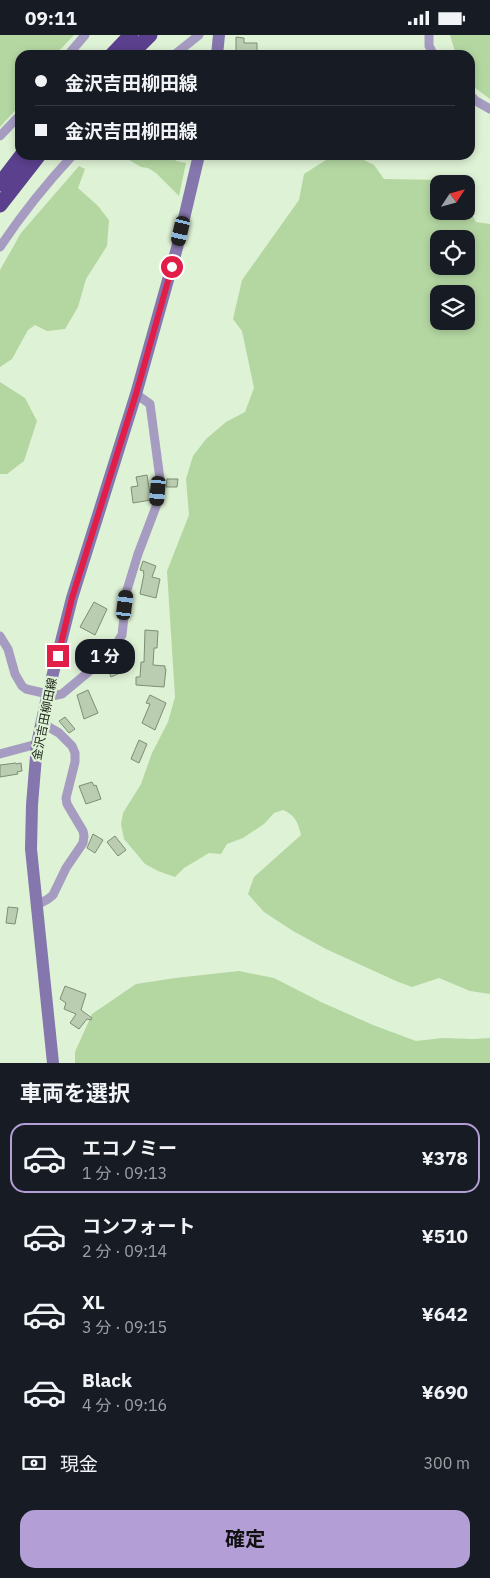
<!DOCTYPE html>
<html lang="ja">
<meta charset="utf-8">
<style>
:root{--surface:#171b24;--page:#242831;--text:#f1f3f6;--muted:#9ea1a6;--line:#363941;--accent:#b39ed6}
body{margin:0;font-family:"IBM Plex Sans","Noto Sans JP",sans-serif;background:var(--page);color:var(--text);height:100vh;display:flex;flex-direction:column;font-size:19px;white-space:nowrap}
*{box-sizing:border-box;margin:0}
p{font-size:16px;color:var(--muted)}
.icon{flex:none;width:28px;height:28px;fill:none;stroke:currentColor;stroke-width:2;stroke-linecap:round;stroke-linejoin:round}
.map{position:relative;height:1028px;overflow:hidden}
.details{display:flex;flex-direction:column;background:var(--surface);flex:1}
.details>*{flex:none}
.banner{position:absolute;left:15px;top:15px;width:460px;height:110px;border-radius:15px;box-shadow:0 2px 8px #0003;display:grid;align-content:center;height:110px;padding:0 20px;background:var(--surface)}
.needle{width:32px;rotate:54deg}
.controls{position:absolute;left:430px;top:140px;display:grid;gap:10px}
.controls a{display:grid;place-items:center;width:45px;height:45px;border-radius:10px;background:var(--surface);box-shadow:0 2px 8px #0003;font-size:25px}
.end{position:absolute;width:22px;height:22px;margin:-11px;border:6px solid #e11d48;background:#fff;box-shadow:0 0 0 2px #fff}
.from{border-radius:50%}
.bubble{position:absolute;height:35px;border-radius:15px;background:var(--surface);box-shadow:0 2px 8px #0003;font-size:16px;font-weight:700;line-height:35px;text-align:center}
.car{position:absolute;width:15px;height:30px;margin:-15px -8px;border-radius:6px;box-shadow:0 0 4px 1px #0007;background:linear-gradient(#222 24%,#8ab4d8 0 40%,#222 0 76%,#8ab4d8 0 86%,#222 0)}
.banner b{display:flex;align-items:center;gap:18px;height:48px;font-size:19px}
.banner b+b{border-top:1px solid var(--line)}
.banner i{width:12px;height:12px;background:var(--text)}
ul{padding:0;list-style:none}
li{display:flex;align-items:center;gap:15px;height:70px;margin:0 10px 8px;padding:0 10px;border:2px solid transparent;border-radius:15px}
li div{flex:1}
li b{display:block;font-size:19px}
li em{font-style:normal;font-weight:700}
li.active{border-color:var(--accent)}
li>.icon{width:45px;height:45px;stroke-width:1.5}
h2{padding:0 20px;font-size:22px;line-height:60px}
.pay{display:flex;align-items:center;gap:12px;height:55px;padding:0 20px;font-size:19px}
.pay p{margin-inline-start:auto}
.button{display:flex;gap:10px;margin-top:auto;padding:10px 20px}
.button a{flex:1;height:58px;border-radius:15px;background:var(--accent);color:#111;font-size:20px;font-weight:700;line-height:58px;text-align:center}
.status{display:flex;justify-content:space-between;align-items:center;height:35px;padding:0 25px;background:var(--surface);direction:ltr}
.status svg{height:14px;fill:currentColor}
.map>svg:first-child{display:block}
.green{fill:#b4d7a2;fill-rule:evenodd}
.building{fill:#bacdb0;stroke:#7d8e74}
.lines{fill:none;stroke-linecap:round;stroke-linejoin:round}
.street{stroke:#a69cc2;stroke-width:9}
.secondary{stroke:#8576ad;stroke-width:12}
.highway{stroke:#5b408e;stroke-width:15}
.route{stroke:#e11d48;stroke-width:6}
.labels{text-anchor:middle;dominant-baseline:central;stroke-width:4.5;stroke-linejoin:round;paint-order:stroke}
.street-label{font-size:12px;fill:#1c2318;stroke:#def2d5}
</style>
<div class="status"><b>09:11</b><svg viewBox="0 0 49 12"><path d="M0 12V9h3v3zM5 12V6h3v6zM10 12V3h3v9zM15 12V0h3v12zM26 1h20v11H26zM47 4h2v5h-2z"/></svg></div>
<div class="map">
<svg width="490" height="1028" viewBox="0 0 490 1028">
<rect width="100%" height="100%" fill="#def2d5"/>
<g class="green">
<path d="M0,0H74L55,20H20V70L0,92Z"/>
<path d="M450,0H490V64L470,49V20H456Z"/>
<path d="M121,120H172L176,126L186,128L179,161L156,138L148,133L141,132Z"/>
<path d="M354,120L374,130L384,144L443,145L458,149H439V176H466V169L476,187L490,189V959L470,956L439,943L412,952L396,946L326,914L293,896L264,877L248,859L254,842L301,800C298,787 295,780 283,775L274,778L264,789L243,803L227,809L221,819L209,818L184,833L175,842L158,836L145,829L124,804L121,789L123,778L141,749L152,718L168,687L175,662L167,536L189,480L186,444L193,421L206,404L226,387L245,377L254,353L242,296L233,284L242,245L299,165L304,139L329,123ZM439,204H466V231H439ZM439,259H466V286H439Z"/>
<path d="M79,131L85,134L78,153L98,171L109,185L107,211L86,244L78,272L65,294L47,296L35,290L28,295L12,324L0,332V235L21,198Z"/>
<path d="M0,347L25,363L37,386L24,426L7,439H0Z"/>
<path d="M239,936L274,943L321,967L373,990L416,1006L443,1003L473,1004L490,1003V1028H75V1017L92,979L136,949L175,943Z"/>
</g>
<g class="building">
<path d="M236,2L244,3V8H257V20H236Z"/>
<path d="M147,440L151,465L133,468L131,452L138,451L136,442Z"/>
<path d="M167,444H178L177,452H166Z"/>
<path d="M143,526L156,531L152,542L160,544L156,563L140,559L144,539L143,538L144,536L140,535Z"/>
<path d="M94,567L107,574L95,600L80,592Z"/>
<path d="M145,595L158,596L157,613H154L153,630L165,631V634H166L164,652L136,650V642H140L141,627H144Z"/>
<path d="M114,625L120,638L111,642L106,630Z"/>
<path d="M88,655L98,678L84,684L77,660Z"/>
<path d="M150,660L166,668L155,695L142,688L150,669L146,668Z"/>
<path d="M65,682L75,694L69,698L59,686Z"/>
<path d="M139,705L147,709L139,728L131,724Z"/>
<path d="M16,728V729L21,728L22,736L17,737L18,739L0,742V730Z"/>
<path d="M92,747L94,751L96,750L101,764L86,769L79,751Z"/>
<path d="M93,799L103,805L95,818L87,813Z"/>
<path d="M115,801L126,815L118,821L107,807Z"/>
<path d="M8,872L18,873L15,889L6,888Z"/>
<path d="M65,951L86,959L81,975L92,983L91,985L87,984L79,994L70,988L76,979L64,974L66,968L60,964Z"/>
</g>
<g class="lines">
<g class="street">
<path d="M429,0V11L434,20"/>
<path d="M68,20L85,0"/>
<path d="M174,20L199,0"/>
<path d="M470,60L476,66L490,74"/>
<path d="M0,101L20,80"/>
<path d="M0,212C22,179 46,149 73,120"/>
<path d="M0,601L8,614L15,639L22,651L26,654L48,659"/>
<path d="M47,662L62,659L110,619L122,600L127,555L138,519L157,469L160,444L150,369L136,359"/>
<path d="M0,719L37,709"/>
<path d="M37,870L48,864L53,860L66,833L83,808L84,801L83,796L67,769L66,763L75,727V718L72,711L59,698L42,688"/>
</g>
<g class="secondary">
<path d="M217,20L219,0"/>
<path d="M53,1028L31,814L32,770L37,709L47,662L72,563L136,359L177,213L199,120"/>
</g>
<g class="highway">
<path d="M112,20L131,0"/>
<path d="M130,20L150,0"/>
<path d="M0,149L22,120"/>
<path d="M0,170L39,120"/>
</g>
</g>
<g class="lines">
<path class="route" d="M58,621L72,563L136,359L172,232"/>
</g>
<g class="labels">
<g class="street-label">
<text transform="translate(44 684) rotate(-79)">金沢吉田柳田線</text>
</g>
</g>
</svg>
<div class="controls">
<a><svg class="needle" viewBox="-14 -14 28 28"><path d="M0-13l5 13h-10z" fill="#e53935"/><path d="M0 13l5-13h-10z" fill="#9ea1a6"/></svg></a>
<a><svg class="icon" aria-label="locate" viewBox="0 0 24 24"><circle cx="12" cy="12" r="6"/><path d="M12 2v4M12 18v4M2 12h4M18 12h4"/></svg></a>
<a><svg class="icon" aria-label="layers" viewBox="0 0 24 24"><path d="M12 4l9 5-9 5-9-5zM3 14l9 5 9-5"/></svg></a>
</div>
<i class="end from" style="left:172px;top:232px"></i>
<i class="end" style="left:58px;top:621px"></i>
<div class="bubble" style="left:75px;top:604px;width:60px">1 分</div>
<i class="car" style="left:181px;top:196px;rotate:193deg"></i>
<i class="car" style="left:158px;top:456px;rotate:185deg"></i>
<i class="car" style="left:125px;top:570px;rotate:7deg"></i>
<div class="banner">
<b><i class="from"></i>金沢吉田柳田線</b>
<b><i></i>金沢吉田柳田線</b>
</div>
</div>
<section class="details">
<h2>車両を選択</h2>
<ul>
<li class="active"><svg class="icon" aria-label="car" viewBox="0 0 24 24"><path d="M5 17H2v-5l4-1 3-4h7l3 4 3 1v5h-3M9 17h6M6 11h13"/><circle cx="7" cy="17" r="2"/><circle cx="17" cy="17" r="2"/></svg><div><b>エコノミー</b><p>1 分 · 09:13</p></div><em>¥378</em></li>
<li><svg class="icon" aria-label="car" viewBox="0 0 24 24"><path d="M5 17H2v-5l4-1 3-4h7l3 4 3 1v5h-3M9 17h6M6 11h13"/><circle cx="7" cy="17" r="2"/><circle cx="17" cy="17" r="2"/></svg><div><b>コンフォート</b><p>2 分 · 09:14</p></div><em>¥510</em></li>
<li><svg class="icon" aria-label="car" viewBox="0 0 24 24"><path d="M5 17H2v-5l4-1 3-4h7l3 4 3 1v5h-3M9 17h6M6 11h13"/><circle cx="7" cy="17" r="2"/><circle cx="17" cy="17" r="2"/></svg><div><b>XL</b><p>3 分 · 09:15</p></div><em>¥642</em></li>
<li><svg class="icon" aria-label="car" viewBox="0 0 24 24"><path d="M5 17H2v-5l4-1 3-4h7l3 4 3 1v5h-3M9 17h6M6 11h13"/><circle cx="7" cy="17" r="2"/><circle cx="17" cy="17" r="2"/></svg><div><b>Black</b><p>4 分 · 09:16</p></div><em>¥690</em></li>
</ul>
<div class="pay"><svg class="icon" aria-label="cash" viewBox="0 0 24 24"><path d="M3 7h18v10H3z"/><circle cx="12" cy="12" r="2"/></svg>現金<p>300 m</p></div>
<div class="button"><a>確定</a></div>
</section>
